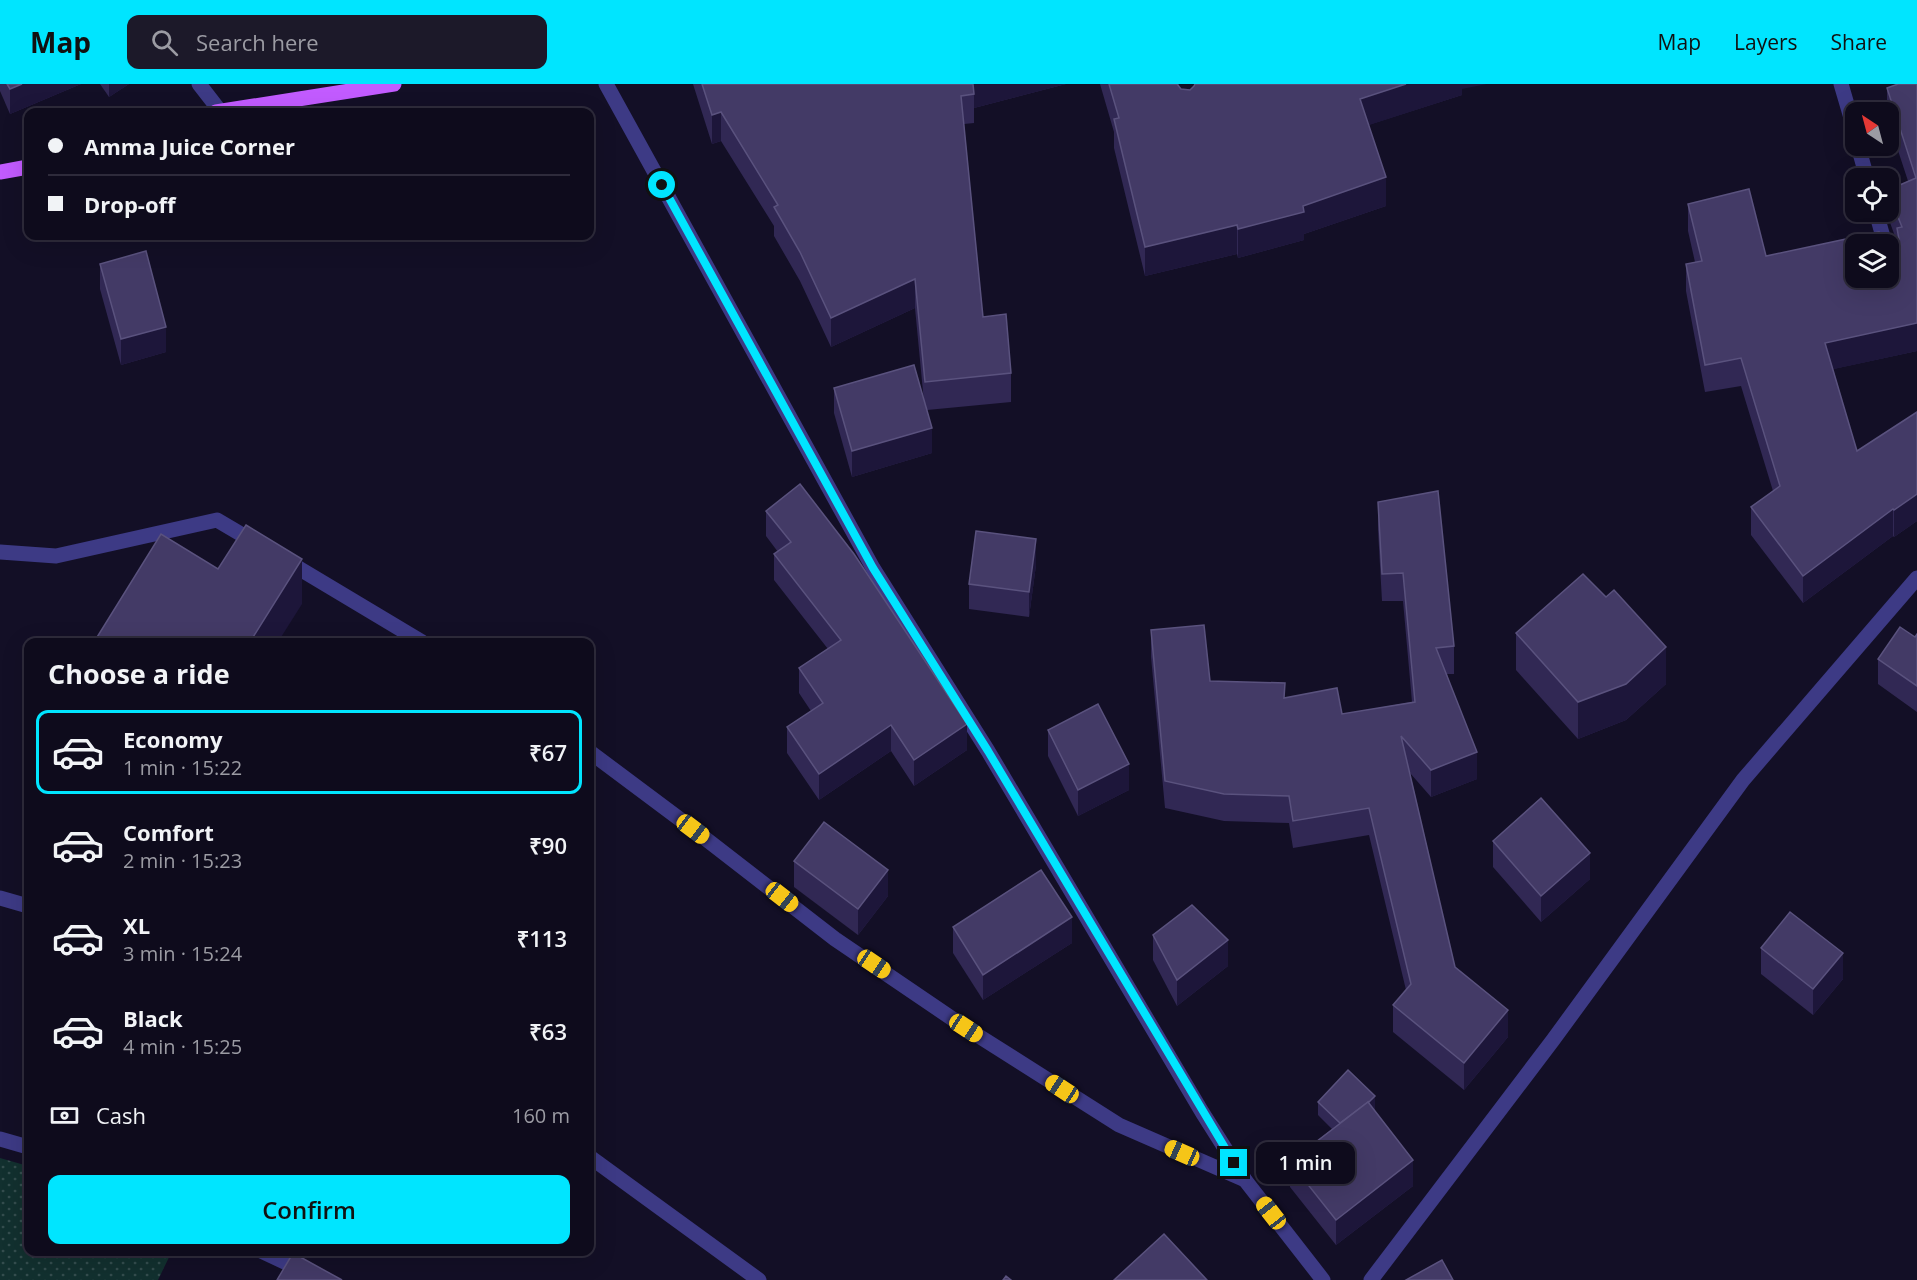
<!DOCTYPE html>
<meta charset="utf-8">
<style>
:root{--surface:#0e0b1c;--page:#1c1929;--text:#f1f3f6;--muted:#9b9ba3;--line:#2e2b3b;--accent:#00e5ff}
body{margin:0;font-family:"Open Sans",sans-serif;background:var(--page);color:var(--text);height:100vh;display:flex;flex-direction:column;font-size:22px;white-space:nowrap}
*{box-sizing:border-box;margin:0}
p{font-size:20px;color:var(--muted)}
.icon{flex:none;width:33px;height:33px;fill:none;stroke:currentColor;stroke-width:2;stroke-linecap:round;stroke-linejoin:round}
.map{position:relative;flex:1;overflow:hidden}
.sheet{position:absolute;left:24px;top:554px;width:570px;height:618px;display:flex;flex-direction:column;background:var(--surface);border-radius:12px;box-shadow:0 6px 24px #0002,0 0 0 2px var(--line)}
.sheet>*{flex:none}
.hud{position:absolute;left:24px;top:24px;width:570px;height:132px;border-radius:12px;box-shadow:0 6px 24px #0002,0 0 0 2px var(--line);display:grid;align-content:center;height:132px;padding:0 24px;background:var(--surface)}
.needle{width:39px;rotate:324deg}
.fabs{position:absolute;left:1845px;top:18px;display:grid;gap:12px}
.fabs a{display:grid;place-items:center;width:54px;height:54px;border-radius:12px;background:var(--surface);box-shadow:0 6px 24px #0002,0 0 0 2px var(--line);font-size:30px}
.end{position:absolute;width:27px;height:27px;margin:-14px;border:8px solid #00e5ff;background:#111;box-shadow:0 0 0 3px #111}
.from{border-radius:50%}
.bubble{position:absolute;height:42px;border-radius:12px;background:var(--surface);box-shadow:0 6px 24px #0002,0 0 0 2px var(--line);font-size:20px;font-weight:600;line-height:42px;text-align:center}
.car{position:absolute;width:18px;height:36px;margin:-18px -9px;border-radius:8px;box-shadow:0 0 4px 2px #0007;background:linear-gradient(#f5c518 24%,#345 0 40%,#f5c518 0 76%,#345 0 86%,#f5c518 0)}
.hud b{display:flex;align-items:center;gap:21px;height:57px;font-size:22px}
.hud b+b{border-top:2px solid var(--line)}
.hud i{width:15px;height:15px;background:var(--text)}
ul{padding:0;list-style:none}
li{display:flex;align-items:center;gap:18px;height:84px;margin:0 12px 9px;padding:0 12px;border:3px solid transparent;border-radius:12px}
li div{flex:1}
li b{display:block;font-size:22px}
li em{font-style:normal;font-weight:600}
li.on{border-color:var(--accent)}
li>.icon{width:54px;height:54px;stroke-width:1.5}
h2{padding:0 24px;font-size:27px;line-height:72px}
.pay{display:flex;align-items:center;gap:15px;height:66px;padding:0 24px;font-size:22px}
.pay p{margin-inline-start:auto}
.button{display:flex;gap:12px;margin-top:auto;padding:12px 24px}
.button a{flex:1;height:69px;border-radius:12px;background:var(--accent);color:#111;font-size:24px;font-weight:600;line-height:69px;text-align:center}
header{display:flex;align-items:center;gap:36px;box-sizing:border-box;height:84px;padding:0 30px;background:var(--accent);color:#111}
header strong{font-size:28px}
nav{display:flex;gap:33px;margin-inline-start:auto;font-size:21px}
.search{width:420px;height:54px;background:var(--page);display:flex;align-items:center;gap:15px;box-sizing:border-box;padding:0 21px;border-radius:12px;color:var(--muted);font-size:22px}
.map>svg:first-child{display:block}
.grass{fill:url(#grass-dots)}
.lines{fill:none;stroke-linecap:round;stroke-linejoin:round}
.minor{stroke:#3d3a85;stroke-width:15}
.major{stroke:#c25bff;stroke-width:15}
.wall{fill:#312854}
.shaded-wall{fill:#1d163a}
.building{fill:#433a66;stroke:#5a527e;stroke-width:1.5}
.route{stroke:#00e5ff;stroke-width:8}
</style>
<header>
<strong>Map</strong>
<div class="search"><svg class="icon" aria-label="search" viewBox="0 0 24 24"><circle cx="10" cy="10" r="6"/><path d="M15 15l6 6"/></svg>Search here</div>
<nav><a>Map</a><a>Layers</a><a>Share</a></nav>
</header>
<div class="map">
<svg width="1917" height="1196" viewBox="0 0 1917 1196">
<defs>
<pattern id="grass-dots" width="8" height="8" patternUnits="userSpaceOnUse" patternTransform="scale(1.5)"><rect width="8" height="8" fill="#12302f"/><path d="M2 2h.1M6 6h.1" fill="none" stroke="#344d4e" stroke-width="1.8" stroke-linecap="round"/></pattern>
</defs>
<rect width="100%" height="100%" fill="#130f26"/>
<path class="grass" d="M0,1074L28,1082V1167H172L158,1196H0Z"/>
<g class="lines">
<g class="minor">
<path d="M199,0L220,27"/>
<path d="M606,0L873,484L988,667L1202,1028L1245,1096L1323,1196"/>
<path d="M1841,0L1856,51"/>
<path d="M1858,62L1867,94"/>
<path d="M1876,128L1885,160"/>
<path d="M0,468L56,472L217,436L256,459"/>
<path d="M285,476L422,558"/>
<path d="M590,668L693,745L835,855L966,944L1119,1041L1245,1096"/>
<path d="M0,814L28,822"/>
<path d="M0,1055L28,1063"/>
<path d="M590,1073L759,1196"/>
<path d="M261,1167L323,1196"/>
<path d="M1371,1196L1553,956L1743,696L1917,494"/>
</g>
<g class="major">
<path d="M216,28L394,0"/>
<path d="M0,88L28,83"/>
</g>
</g>
<g class="wall">
<path d="M0,0H81L10,30L0,7Z"/>
<path d="M100,0H129L109,13Z"/>
<path d="M693,0H1066L974,24V39L964,40L983,233L1011,289V318L927,326L932,369L852,393L834,329V304L924,318L915,224L831,263L800,197L774,152V142L721,57L712,60Z"/>
<path d="M1100,0H1179V3L1181,5L1190,6L1462,5V11L1368,41L1386,122L1304,150V156L1238,174L1237,170L1145,192L1114,64V48Z"/>
<path d="M1917,0V267L1833,285L1857,367L1917,328V437L1894,453L1893,452L1803,519L1751,451V423L1773,407L1741,302L1705,308L1686,207V180L1695,178L1688,147V120L1766,172L1856,194L1894,168L1897,165V158L1888,133V106L1908,97L1888,36V28H1887V4Z"/>
<path d="M100,180L166,268L121,281L100,205Z"/>
<path d="M1378,418L1454,562V590H1447L1477,695L1431,713L1410,689L1455,883L1508,953L1464,1006L1393,948V921L1406,906L1369,751L1293,764L1289,739L1224,737L1165,724L1151,573V546L1210,597L1285,614L1342,630L1412,618L1403,517H1382L1378,446Z"/>
<path d="M766,427L967,666L914,702L891,667L819,716L787,669V643L811,627L799,609V584L828,565L774,496V470L778,468L766,452Z"/>
<path d="M1036,481L1029,533L969,525V500Z"/>
<path d="M1516,549L1666,600L1626,636L1578,655L1516,586Z"/>
<path d="M1917,550V628L1878,600V575L1915,553Z"/>
<path d="M1048,646L1129,706L1078,732L1048,672Z"/>
<path d="M28,664V715L26,713V668Z"/>
<path d="M1493,757L1590,795L1541,838L1493,783Z"/>
<path d="M794,777L888,812L858,851L794,803Z"/>
<path d="M953,843L1072,859L983,916L953,869Z"/>
<path d="M1153,851L1228,882L1177,922L1153,876Z"/>
<path d="M1761,864L1843,895L1813,931L1761,890Z"/>
<path d="M1318,1018L1375,1025L1374,1026L1413,1102L1336,1161L1290,1103V1078L1332,1045L1318,1031Z"/>
</g>
<g class="shaded-wall">
<path d="M22,0H81L10,30V5Z"/>
<path d="M109,0H129L109,13Z"/>
<path d="M972,0H1066L974,24V10Z"/>
<path d="M1406,0H1487L1462,5V11L1360,44V15Z"/>
<path d="M721,28V57L712,60V31Z"/>
<path d="M1386,93V122L1304,150V156L1238,174V145L1303,122Z"/>
<path d="M1237,141V170L1145,192V163Z"/>
<path d="M461,152H473L461,154Z"/>
<path d="M915,195V224L831,263V234Z"/>
<path d="M1917,239V267L1825,287V259Z"/>
<path d="M166,243V268L121,281V255Z"/>
<path d="M932,344V369L852,393V367Z"/>
<path d="M1917,410V437L1894,453V426Z"/>
<path d="M1893,425V452L1803,519V492Z"/>
<path d="M1036,455V481L1029,533V508Z"/>
<path d="M302,475V520L278,558H250Z"/>
<path d="M1666,563V600L1626,636L1578,655V618Z"/>
<path d="M967,640V666L914,702V676Z"/>
<path d="M891,641V667L819,716V690Z"/>
<path d="M1477,668V695L1431,713V686Z"/>
<path d="M1129,680V706L1078,732V706Z"/>
<path d="M1590,769V795L1541,838V812Z"/>
<path d="M888,786V812L858,851V825Z"/>
<path d="M1072,833V859L983,916V891Z"/>
<path d="M1228,856V882L1177,922V896Z"/>
<path d="M1843,869V895L1813,931V905Z"/>
<path d="M1508,926V953L1464,1006V979Z"/>
<path d="M1375,1012V1025L1345,1057V1043Z"/>
<path d="M1413,1076V1102L1336,1161V1136Z"/>
</g>
<g class="building">
<path d="M7,0H22L10,5Z"/>
<path d="M702,0H973L974,10L961,12L983,233L1006,230L1011,289L925,298L915,195L831,234L800,168L774,123L778,121L721,28L712,31Z"/>
<path d="M1109,0H1177L1181,5L1190,6L1194,2L1195,0H1406L1360,15L1386,93L1303,122L1304,128L1238,145L1237,141L1145,163L1114,35L1119,34Z"/>
<path d="M1898,0H1917V239L1825,259L1857,367L1917,328V410L1894,426L1893,425L1803,492L1751,423L1780,402L1741,274L1705,281L1686,180L1702,177L1688,120L1749,105L1766,172L1879,148L1882,160H1856V194H1888V168H1894L1900,161L1897,144L1902,143L1888,108V106L1916,94L1887,4Z"/>
<path d="M146,167L166,243L121,255L100,180Z"/>
<path d="M914,281L932,344L852,367L834,304Z"/>
<path d="M800,400L854,470L967,640L914,676L891,641L819,690L787,643L823,619L799,584L841,556L774,470L791,458L766,427Z"/>
<path d="M1438,407L1454,562L1436,564L1477,668L1431,686L1401,652L1455,883L1508,926L1464,979L1393,921L1411,900L1369,724L1293,737L1289,712L1224,710L1165,697L1151,546L1204,541L1210,597L1285,599L1284,614L1337,604L1342,630L1415,618L1403,489L1382,490L1378,418Z"/>
<path d="M246,441L302,475L250,558H94L161,450L218,485Z"/>
<path d="M976,447L1036,455L1029,508L969,500Z"/>
<path d="M1583,490L1606,513L1614,506L1666,563L1626,600L1578,618L1516,549Z"/>
<path d="M1900,543L1915,553L1917,550V602L1878,575Z"/>
<path d="M1098,620L1129,680L1078,706L1048,646Z"/>
<path d="M1541,714L1590,769L1541,812L1493,757Z"/>
<path d="M824,738L888,786L858,825L794,777Z"/>
<path d="M1041,786L1072,833L983,891L953,843Z"/>
<path d="M1192,821L1228,856L1177,896L1153,851Z"/>
<path d="M1790,828L1843,869L1813,905L1761,864Z"/>
<path d="M1348,986L1375,1012L1368,1019V1018L1340,1039L1318,1018Z"/>
<path d="M1368,1018L1413,1076L1336,1136L1290,1078Z"/>
<path d="M1164,1150L1207,1196H1114Z"/>
<path d="M293,1169L342,1196H277Z"/>
<path d="M1442,1176L1453,1196H1406Z"/>
<path d="M1006,1192L1011,1196H1003Z"/>
</g>
<g class="lines">
<path class="route" d="M662,101L873,484L988,667L1234,1079"/>
</g>
</svg>
<div class="fabs">
<a><svg class="needle" viewBox="-14 -14 28 28"><path d="M0-13l5 13h-10z" fill="#e53935"/><path d="M0 13l5-13h-10z" fill="#9b9ba3"/></svg></a>
<a><svg class="icon" aria-label="locate" viewBox="0 0 24 24"><circle cx="12" cy="12" r="6"/><path d="M12 2v4M12 18v4M2 12h4M18 12h4"/></svg></a>
<a><svg class="icon" aria-label="layers" viewBox="0 0 24 24"><path d="M12 4l9 5-9 5-9-5zM3 14l9 5 9-5"/></svg></a>
</div>
<i class="end from" style="left:662px;top:101px"></i>
<i class="end" style="left:1234px;top:1079px"></i>
<div class="bubble" style="left:1256px;top:1058px;width:99px">1 min</div>
<i class="car" style="left:693px;top:745px;rotate:127deg"></i>
<i class="car" style="left:782px;top:813px;rotate:128deg"></i>
<i class="car" style="left:874px;top:880px;rotate:124deg"></i>
<i class="car" style="left:966px;top:944px;rotate:123deg"></i>
<i class="car" style="left:1062px;top:1005px;rotate:303deg"></i>
<i class="car" style="left:1182px;top:1069px;rotate:294deg"></i>
<i class="car" style="left:1271px;top:1129px;rotate:322deg"></i>
<div class="hud">
<b><i class="from"></i>Amma Juice Corner</b>
<b><i></i>Drop-off</b>
</div>
<section class="sheet">
<h2>Choose a ride</h2>
<ul>
<li class="on"><svg class="icon" aria-label="car" viewBox="0 0 24 24"><path d="M5 17H2v-5l4-1 3-4h7l3 4 3 1v5h-3M9 17h6M6 11h13"/><circle cx="7" cy="17" r="2"/><circle cx="17" cy="17" r="2"/></svg><div><b>Economy</b><p>1 min · 15:22</p></div><em>₹67</em></li>
<li><svg class="icon" aria-label="car" viewBox="0 0 24 24"><path d="M5 17H2v-5l4-1 3-4h7l3 4 3 1v5h-3M9 17h6M6 11h13"/><circle cx="7" cy="17" r="2"/><circle cx="17" cy="17" r="2"/></svg><div><b>Comfort</b><p>2 min · 15:23</p></div><em>₹90</em></li>
<li><svg class="icon" aria-label="car" viewBox="0 0 24 24"><path d="M5 17H2v-5l4-1 3-4h7l3 4 3 1v5h-3M9 17h6M6 11h13"/><circle cx="7" cy="17" r="2"/><circle cx="17" cy="17" r="2"/></svg><div><b>XL</b><p>3 min · 15:24</p></div><em>₹113</em></li>
<li><svg class="icon" aria-label="car" viewBox="0 0 24 24"><path d="M5 17H2v-5l4-1 3-4h7l3 4 3 1v5h-3M9 17h6M6 11h13"/><circle cx="7" cy="17" r="2"/><circle cx="17" cy="17" r="2"/></svg><div><b>Black</b><p>4 min · 15:25</p></div><em>₹63</em></li>
</ul>
<div class="pay"><svg class="icon" aria-label="cash" viewBox="0 0 24 24"><path d="M3 7h18v10H3z"/><circle cx="12" cy="12" r="2"/></svg>Cash<p>160 m</p></div>
<div class="button"><a>Confirm</a></div>
</section>
</div>
